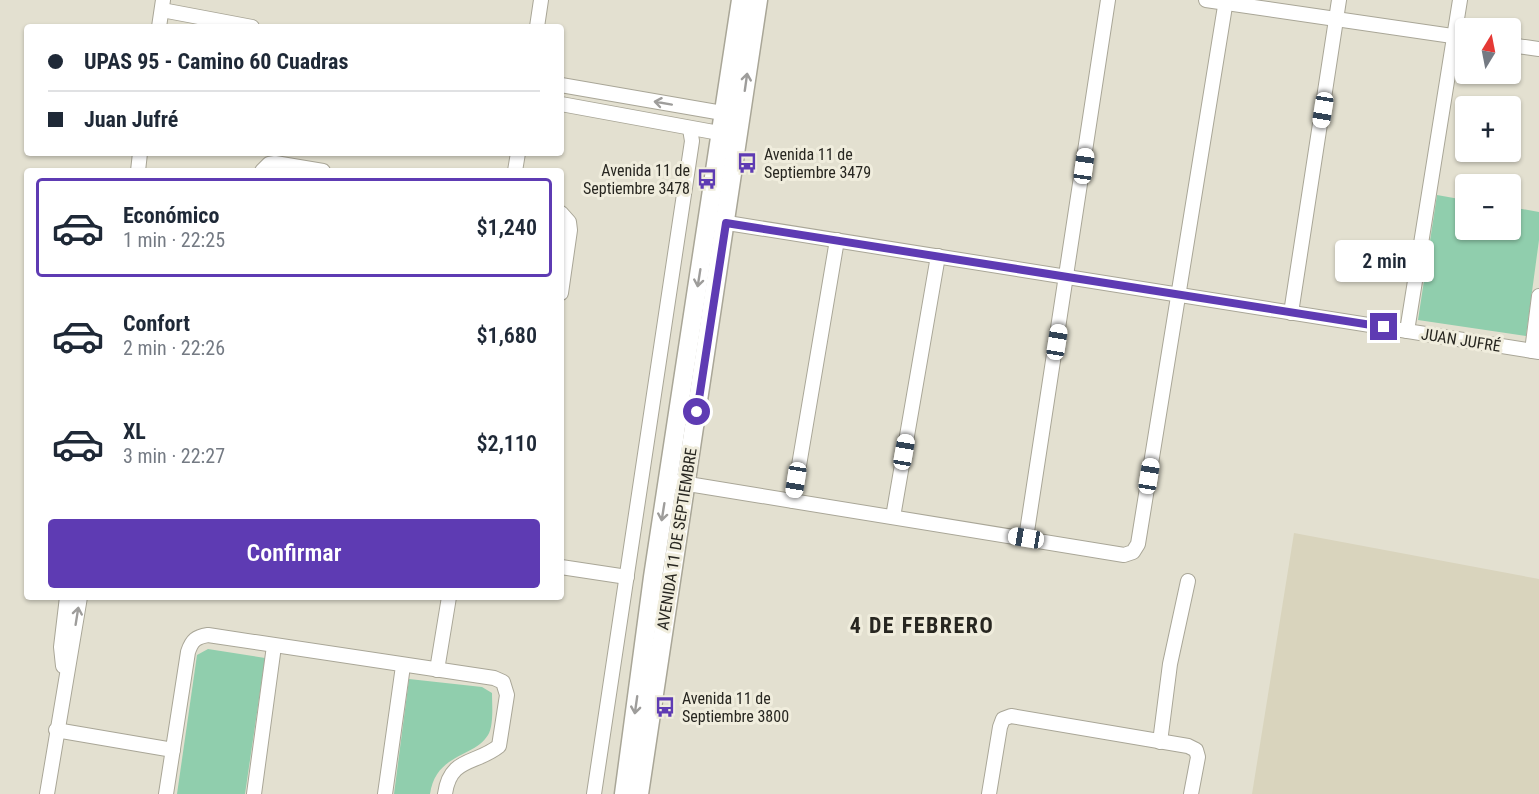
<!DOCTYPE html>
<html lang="es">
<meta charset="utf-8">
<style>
:root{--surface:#fff;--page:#f2f2f3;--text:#1f2937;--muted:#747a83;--line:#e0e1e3;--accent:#5e3bb3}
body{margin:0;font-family:"Roboto Condensed",sans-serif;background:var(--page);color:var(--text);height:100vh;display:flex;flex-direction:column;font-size:22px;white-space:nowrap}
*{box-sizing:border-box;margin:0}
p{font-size:20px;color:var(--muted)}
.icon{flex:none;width:33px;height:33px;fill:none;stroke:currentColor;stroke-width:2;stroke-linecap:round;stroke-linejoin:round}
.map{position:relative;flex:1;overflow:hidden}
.panel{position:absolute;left:24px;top:168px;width:540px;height:432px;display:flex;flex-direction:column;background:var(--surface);border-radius:6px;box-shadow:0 2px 4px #0004}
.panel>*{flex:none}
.top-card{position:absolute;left:24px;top:24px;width:540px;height:132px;border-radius:6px;box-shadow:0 2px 4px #0004;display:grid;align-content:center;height:132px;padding:0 24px;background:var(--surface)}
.needle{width:39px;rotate:10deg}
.controls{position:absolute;left:1455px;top:18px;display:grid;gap:12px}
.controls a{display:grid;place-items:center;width:66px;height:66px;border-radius:6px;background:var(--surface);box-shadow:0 2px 4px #0004;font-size:30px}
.end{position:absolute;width:27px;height:27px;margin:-14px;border:8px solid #5e3bb3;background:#fff;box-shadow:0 0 0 3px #fff}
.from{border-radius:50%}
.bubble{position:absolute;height:42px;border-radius:6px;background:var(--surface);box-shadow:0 2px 4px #0004;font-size:20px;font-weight:600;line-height:42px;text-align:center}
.car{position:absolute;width:18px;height:36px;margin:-18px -9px;border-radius:8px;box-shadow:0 0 4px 2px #0007;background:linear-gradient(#fff 24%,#345 0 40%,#fff 0 76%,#345 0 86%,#fff 0)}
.top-card b{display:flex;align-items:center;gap:21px;height:57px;font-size:22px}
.top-card b+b{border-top:2px solid var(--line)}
.top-card i{width:15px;height:15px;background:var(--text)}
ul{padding:10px 0 0;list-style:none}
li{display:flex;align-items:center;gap:18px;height:99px;margin:0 12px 9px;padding:0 12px;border:3px solid transparent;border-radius:6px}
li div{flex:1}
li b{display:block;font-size:22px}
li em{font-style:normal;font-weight:600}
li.selected{border-color:var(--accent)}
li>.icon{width:54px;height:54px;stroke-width:1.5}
.primary-button{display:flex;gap:12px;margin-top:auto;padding:12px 24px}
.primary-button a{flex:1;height:69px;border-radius:6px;background:var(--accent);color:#fff;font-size:24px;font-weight:600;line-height:69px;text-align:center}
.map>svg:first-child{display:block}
.built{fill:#d9d4bd}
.green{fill:#90cead}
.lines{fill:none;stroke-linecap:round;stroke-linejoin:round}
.minor-casing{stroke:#a9a697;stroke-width:16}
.secondary-casing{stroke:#a9a697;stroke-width:21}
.minor{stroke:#fff;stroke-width:14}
.secondary{stroke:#fff;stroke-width:18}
.oneway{stroke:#9e9d9b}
.route{stroke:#5e3bb3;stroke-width:8}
.labels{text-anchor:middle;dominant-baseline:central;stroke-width:6;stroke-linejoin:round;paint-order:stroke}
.poi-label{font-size:16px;fill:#272620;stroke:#f0eddd;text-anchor:start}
.street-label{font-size:16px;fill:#272620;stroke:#f0eddd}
.district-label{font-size:22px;font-weight:bold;letter-spacing:1.5px;fill:#272620;stroke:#f0eddd}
</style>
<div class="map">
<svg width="1539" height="794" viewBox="0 0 1539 794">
<rect width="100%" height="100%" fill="#e3e0d0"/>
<path class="built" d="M1294,533L1539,579V794H1252Z"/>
<g class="green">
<path d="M1437,195L1465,200L1466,230H1510L1511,207L1539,212V240L1526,336L1418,320Z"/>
<path d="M208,649L265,658L245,794H177L197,655Z"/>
<path d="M409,679L482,687L492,693C492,704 494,725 488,735C474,758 436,753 430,794H394Z"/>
</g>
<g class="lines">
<g class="minor-casing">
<g id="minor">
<path d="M1206,0L1466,38"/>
<path d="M162,10L252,27"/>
<path d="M159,27L163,0"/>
<path d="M537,27L541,0"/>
<path d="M1510,45L1539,49"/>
<path d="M561,85L734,115"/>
<path d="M561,104L730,135"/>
<path d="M138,171L140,153"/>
<path d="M262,171L269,164L275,163L323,171"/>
<path d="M515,171L518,153"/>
<path d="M561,213L569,222L570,230L561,293"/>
<path d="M715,221L1539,352"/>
<path d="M1291,313L1339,0"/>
<path d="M1407,331L1460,0"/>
<path d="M1532,351L1539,296"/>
<path d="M676,482L1124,555L1133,552L1138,544L1226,0"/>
<path d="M793,501L837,240"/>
<path d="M893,517L938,256"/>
<path d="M1026,538L1108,0"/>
<path d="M561,567L627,577"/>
<path d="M63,666L61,647L67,597"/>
<path d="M437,670L449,597"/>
<path d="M56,730L173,750"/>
<path d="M1160,742L1170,664L1188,581"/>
<path d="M47,794L80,597"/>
<path d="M166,794L188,652C192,640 196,637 208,635L494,678L503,682L507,695L499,746C475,765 450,757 445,794"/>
<path d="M254,794L274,646"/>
<path d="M385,794L403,666"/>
<path d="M594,794L692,141L690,129"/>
<path d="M989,794L1000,727L1003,719L1011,716L1188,746L1196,750L1198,757L1191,794"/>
</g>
</g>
<g class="secondary-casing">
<g id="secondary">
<path d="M624,794L653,577L741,0"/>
<path d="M639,794L758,0"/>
</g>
</g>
<use href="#minor" class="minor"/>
<use href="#secondary" class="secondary"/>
</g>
<defs><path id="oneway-shaft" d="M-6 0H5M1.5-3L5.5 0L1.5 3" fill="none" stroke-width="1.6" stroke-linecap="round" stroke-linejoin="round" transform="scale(1.5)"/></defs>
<g class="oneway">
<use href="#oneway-shaft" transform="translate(746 82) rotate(-82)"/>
<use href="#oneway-shaft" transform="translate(663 103) rotate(-170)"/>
<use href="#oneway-shaft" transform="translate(699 278) rotate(99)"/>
<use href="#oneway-shaft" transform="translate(663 512) rotate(99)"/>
<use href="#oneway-shaft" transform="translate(77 616) rotate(-81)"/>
<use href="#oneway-shaft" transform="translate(636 705) rotate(98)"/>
</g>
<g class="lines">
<path class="route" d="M697,412L726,223L1384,327"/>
</g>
<defs>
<g id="bus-bare" transform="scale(1.62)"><path d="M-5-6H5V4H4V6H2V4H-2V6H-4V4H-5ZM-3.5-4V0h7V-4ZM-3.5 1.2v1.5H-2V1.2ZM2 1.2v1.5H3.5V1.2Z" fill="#5e3bb3" stroke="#f0eddd" stroke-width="2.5" paint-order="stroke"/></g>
</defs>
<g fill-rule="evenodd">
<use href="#bus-bare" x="747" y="163"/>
<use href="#bus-bare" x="707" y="179"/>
<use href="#bus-bare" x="665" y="707"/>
</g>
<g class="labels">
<g class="poi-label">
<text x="764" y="154">Avenida 11 de<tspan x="764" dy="18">Septiembre 3479</tspan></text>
<text x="690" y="170" text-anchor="end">Avenida 11 de<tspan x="690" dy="18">Septiembre 3478</tspan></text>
<text x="682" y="698">Avenida 11 de<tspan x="682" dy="18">Septiembre 3800</tspan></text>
</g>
<g class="street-label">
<text transform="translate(1461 340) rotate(9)">JUAN JUFRÉ</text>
<text transform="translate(677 539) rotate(-81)">AVENIDA 11 DE SEPTIEMBRE</text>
</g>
<g class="district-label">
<text x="922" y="625">4 DE FEBRERO</text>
</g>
</g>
</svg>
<div class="controls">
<a><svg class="needle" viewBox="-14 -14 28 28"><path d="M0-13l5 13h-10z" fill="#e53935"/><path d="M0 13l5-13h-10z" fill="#747a83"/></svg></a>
<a>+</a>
<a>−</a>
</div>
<i class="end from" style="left:697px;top:412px"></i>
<i class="end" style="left:1384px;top:327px"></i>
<div class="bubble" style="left:1335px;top:240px;width:99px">2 min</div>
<i class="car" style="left:1323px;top:110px;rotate:189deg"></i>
<i class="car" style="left:1084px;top:166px;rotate:8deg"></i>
<i class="car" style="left:1057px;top:342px;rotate:9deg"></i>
<i class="car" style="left:904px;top:452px;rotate:10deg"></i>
<i class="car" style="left:1149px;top:476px;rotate:9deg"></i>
<i class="car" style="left:796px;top:480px;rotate:189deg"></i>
<i class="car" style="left:1026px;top:538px;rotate:279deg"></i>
<div class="top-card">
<b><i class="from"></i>UPAS 95 - Camino 60 Cuadras</b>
<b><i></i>Juan Jufré</b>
</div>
<section class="panel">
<ul>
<li class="selected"><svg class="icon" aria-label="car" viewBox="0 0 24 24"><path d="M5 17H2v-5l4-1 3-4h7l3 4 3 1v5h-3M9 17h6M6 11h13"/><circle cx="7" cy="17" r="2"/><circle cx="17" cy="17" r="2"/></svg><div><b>Económico</b><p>1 min · 22:25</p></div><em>$1,240</em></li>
<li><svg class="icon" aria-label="car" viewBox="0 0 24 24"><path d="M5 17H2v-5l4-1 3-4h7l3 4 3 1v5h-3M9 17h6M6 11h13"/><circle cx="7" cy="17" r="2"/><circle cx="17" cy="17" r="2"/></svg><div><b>Confort</b><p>2 min · 22:26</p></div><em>$1,680</em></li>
<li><svg class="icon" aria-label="car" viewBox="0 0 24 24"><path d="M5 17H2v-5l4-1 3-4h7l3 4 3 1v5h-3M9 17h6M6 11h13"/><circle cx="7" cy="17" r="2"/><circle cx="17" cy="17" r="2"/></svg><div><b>XL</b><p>3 min · 22:27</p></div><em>$2,110</em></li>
</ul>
<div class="primary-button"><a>Confirmar</a></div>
</section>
</div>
